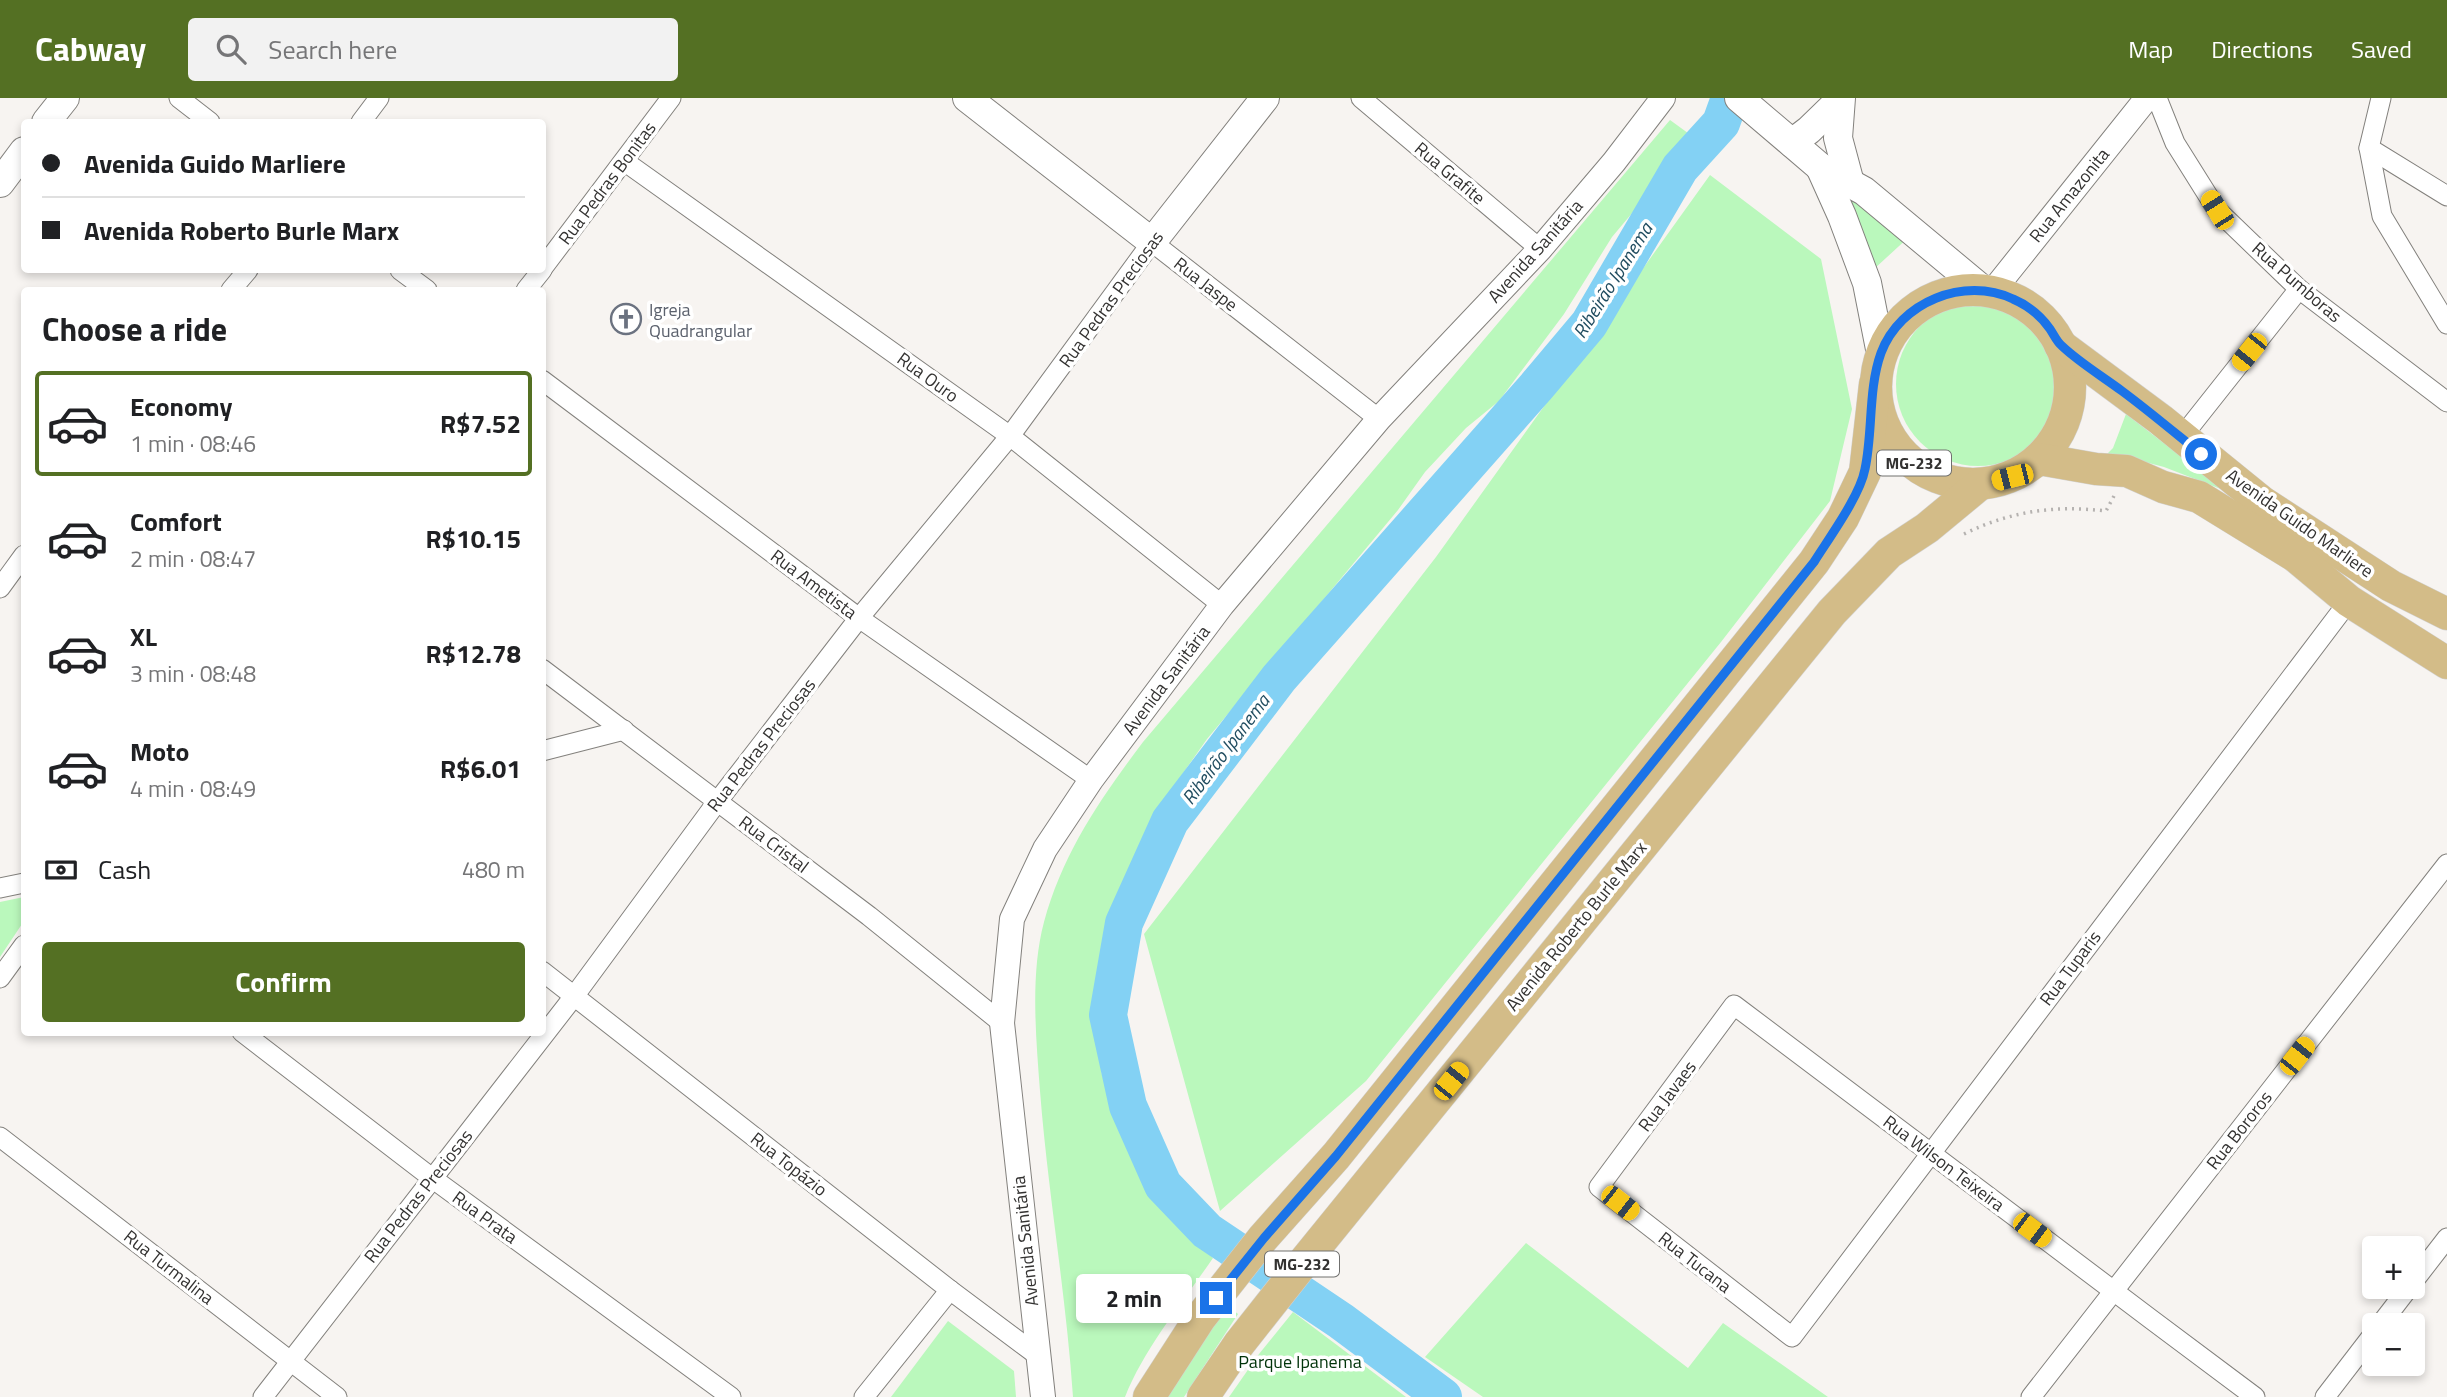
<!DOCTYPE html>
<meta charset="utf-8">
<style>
:root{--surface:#fff;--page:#f2f2f2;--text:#202124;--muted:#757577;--line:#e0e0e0;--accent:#547023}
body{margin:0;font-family:"Titillium Web",sans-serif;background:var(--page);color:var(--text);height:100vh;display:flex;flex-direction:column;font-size:26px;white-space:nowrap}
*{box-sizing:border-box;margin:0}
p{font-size:23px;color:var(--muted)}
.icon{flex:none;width:38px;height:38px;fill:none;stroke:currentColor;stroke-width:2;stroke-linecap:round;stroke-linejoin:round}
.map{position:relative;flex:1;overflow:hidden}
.sheet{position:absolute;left:21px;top:189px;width:525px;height:749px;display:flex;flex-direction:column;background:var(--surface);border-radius:7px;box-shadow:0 4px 10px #0003}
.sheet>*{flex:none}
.guide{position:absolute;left:21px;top:21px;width:525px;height:154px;border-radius:7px;box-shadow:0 4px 10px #0003;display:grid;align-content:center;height:154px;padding:0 21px;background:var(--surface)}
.fabs{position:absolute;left:2362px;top:1138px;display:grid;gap:14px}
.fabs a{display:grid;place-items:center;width:63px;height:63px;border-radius:7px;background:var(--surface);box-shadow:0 4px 10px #0003;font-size:35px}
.end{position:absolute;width:32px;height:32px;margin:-16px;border:9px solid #1a73e8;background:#fff;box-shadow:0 0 0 4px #fff}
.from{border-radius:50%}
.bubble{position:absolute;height:49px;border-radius:7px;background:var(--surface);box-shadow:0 4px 10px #0003;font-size:23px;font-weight:700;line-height:49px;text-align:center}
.car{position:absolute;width:21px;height:42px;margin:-21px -10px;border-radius:9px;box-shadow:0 0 5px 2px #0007;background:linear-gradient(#f5c518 24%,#345 0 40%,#f5c518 0 76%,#345 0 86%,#f5c518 0)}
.guide b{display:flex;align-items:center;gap:24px;height:66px;font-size:26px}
.guide b+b{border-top:2px solid var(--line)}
.guide i{width:18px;height:18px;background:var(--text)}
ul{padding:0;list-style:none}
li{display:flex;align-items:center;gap:21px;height:105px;margin:0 14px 10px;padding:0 7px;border:4px solid transparent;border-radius:7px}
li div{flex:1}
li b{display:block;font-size:26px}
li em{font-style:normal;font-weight:700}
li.selected{border-color:var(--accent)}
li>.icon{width:63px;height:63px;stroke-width:1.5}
h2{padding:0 21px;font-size:32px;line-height:84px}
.pay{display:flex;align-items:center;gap:18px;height:77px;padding:0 21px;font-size:26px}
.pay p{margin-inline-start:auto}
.action{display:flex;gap:14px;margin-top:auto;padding:14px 21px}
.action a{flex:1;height:80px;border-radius:7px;background:var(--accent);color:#fff;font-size:28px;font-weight:700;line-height:80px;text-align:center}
header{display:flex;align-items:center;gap:42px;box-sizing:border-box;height:98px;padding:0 35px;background:var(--accent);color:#fff}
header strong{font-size:33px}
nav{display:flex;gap:38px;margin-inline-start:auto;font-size:24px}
.search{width:490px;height:63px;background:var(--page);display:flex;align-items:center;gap:18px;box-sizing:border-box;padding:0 24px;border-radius:7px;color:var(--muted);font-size:26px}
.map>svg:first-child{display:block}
.green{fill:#baf8bc}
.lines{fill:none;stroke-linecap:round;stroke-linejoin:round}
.river{stroke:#83d1f4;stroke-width:38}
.minor-casing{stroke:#83817d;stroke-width:21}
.tertiary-casing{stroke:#83817d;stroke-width:26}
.secondary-casing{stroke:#83817d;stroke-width:30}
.primary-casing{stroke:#d2d2d2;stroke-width:33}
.path{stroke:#b5b2b0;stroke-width:3.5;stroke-dasharray:2 5;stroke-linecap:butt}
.minor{stroke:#fff;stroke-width:19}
.tertiary{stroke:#fff;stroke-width:24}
.secondary{stroke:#fff;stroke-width:28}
.primary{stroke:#d3bc88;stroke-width:32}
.route{stroke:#1a73e8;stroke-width:9}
.labels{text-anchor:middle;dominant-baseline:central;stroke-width:7;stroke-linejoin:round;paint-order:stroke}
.shield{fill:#fff;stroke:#70706f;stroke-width:2}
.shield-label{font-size:16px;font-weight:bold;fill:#333231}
.street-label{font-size:18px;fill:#333231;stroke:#fff}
.worship-label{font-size:18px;fill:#5b616d;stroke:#fff;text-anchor:start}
.park-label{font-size:18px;fill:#003309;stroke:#fff}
.water-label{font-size:19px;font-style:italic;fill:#214d60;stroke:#fff}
</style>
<header>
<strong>Cabway</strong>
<div class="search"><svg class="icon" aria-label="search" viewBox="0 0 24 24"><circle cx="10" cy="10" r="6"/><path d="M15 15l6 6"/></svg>Search here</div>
<nav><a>Map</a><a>Directions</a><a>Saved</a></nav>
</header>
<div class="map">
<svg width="2447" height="1299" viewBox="0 0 2447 1299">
<rect width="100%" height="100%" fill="#f7f4f1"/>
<g class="green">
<path d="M1670,22L1692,38L1649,95L1612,139L1564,216L1499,303L1466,330L1425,374L1398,412L1207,641L1174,688L1115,818L1098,883L1095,930L1102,977L1119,1021L1158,1107L1213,1160C1183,1204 1145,1249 1125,1299H1073C1066,1196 1048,1095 1040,993C1036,940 1030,876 1044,824C1063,754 1101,700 1143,644Z"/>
<path d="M1710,77L1821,161L1852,311L1830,403L1721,544L1366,983L1220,1113L1144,836L1436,459Z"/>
<path d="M1836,82L1910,138L1874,171L1858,120Z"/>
<circle cx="1978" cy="286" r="82"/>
<path d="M2126,316L2226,393L2164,369L2145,364L2101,362L2113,350Z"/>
<path d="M24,799V823L0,859V804Z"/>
<path d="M1526,1145L1688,1270L1723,1225L1828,1299H1483L1425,1259Z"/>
<path d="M1227,1207L1238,1216L1184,1299H1167Z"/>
<path d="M1293,1214L1406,1299H1229L1259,1256Z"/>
<path d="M948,1223L1014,1273L1016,1299H891Z"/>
</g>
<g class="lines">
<path class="river" d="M1443,1299L1341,1223L1207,1133L1163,1087L1128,1008L1108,917L1124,825L1170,723L1279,580L1536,289L1589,226L1680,70L1721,25L1730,0"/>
<g class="minor-casing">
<g id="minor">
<path d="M179,0L210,24"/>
<path d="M1361,0L1540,151"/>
<path d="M2157,0L2175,45L2217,112L2299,191L2447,304"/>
<path d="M2381,0L2369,50L2382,118L2447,226"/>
<path d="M361,24L379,0"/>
<path d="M2369,50L2447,98"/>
<path d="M624,63L1010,338L1222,507"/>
<path d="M542,171L671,0"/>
<path d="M400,172L427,192"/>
<path d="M231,192L248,172"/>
<path d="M526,192L542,172"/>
<path d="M542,282L859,520L1091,682"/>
<path d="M2181,340L2299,191"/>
<path d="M0,490L24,457"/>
<path d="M542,571L869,818L1002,925"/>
<path d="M542,653L624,632"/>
<path d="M0,790L24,785"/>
<path d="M542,873L950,1192L1037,1257"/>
<path d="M0,880L24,847"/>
<path d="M242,934L432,1080L731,1299"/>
<path d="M0,1039L337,1299"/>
<path d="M2413,1184L2447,1140"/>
<path d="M2380,1227L2410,1188"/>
<path d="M263,1299L575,897L717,704L859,520L1010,338L1152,144L1379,321"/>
<path d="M864,1299L950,1192"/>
<path d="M2031,1299L2447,766"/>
<path d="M2255,1299C2081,1169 1908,1038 1734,907L1599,1089L1792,1239L2349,503"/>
<path d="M2325,1299L2375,1234"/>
</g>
</g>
<g class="tertiary-casing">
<g id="tertiary">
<path d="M1992,194L2147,0"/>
<path d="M1043,1299L1002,925L1012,821L1045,751L1091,682L1222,507L1379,321L1540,151L1614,64L1663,0"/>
</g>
</g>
<g class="secondary-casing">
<g id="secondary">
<path d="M967,0L1152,144L1265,0"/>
<path d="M1739,0L1820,69L1864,93L1983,192"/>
<path d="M1841,0L1838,40L1850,85"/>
<path d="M46,24L65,0"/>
<path d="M1792,45L1809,32L1840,2"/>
<path d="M1820,69L1842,118L1867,185L1881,256"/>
<path d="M0,85L24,53"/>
</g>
</g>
<g class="primary-casing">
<g id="primary">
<circle cx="1973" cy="289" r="97"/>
<path d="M2060,247L2161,322L2262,404L2391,488L2447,516"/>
<path d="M2039,361L2096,371L2127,373L2163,389L2199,399L2295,458L2349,503L2447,565"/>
<path d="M1149,1299L1200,1220L1263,1140L1336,1058L1814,464L1843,420L1865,374L1875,286"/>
<path d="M1203,1299L1239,1246L1303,1165L1832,514L1889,455L1927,430L1979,387"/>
</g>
</g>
<path class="path" d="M1964,436C2011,413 2054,407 2106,413L2114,398"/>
<use href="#minor" class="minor"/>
<use href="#tertiary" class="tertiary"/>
<use href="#secondary" class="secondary"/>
<use href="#primary" class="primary"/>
</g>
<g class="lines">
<path class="route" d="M1216,1200L1264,1140L1336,1058L1814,464C1829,440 1860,398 1865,371C1873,334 1868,291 1881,255C1900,204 1964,178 2013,201C2027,207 2041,218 2050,231C2054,237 2057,244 2062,248C2080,265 2102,278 2122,293C2149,313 2175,335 2201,356"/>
</g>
<defs>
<g id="church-ring" transform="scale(1.575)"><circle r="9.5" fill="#fff" stroke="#6b7280" stroke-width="1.5"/><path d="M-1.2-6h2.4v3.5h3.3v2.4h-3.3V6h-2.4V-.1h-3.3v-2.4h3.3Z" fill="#6b7280"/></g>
</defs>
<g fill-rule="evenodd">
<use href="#church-ring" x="626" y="221"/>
</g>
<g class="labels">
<g class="shield">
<rect x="1877" y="352.5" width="74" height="25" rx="5"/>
<rect x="1265" y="1153.5" width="74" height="25" rx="5"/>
</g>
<g class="shield-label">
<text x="1914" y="365">MG-232</text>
<text x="1302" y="1166">MG-232</text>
</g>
<g class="street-label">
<text transform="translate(1450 75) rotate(40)">Rua Grafite</text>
<text transform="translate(607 85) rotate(-53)">Rua Pedras Bonitas</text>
<text transform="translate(2069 97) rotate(-51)">Rua Amazonita</text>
<text transform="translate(1535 153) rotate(-48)">Avenida Sanitária</text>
<text transform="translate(2297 184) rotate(41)">Rua Pumboras</text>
<text transform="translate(1206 186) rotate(38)">Rua Jaspe</text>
<text transform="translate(1111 201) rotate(-54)">Rua Pedras Preciosas</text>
<text transform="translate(928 279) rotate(36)">Rua Ouro</text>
<text transform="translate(2300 425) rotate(35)">Avenida Guido Marliere</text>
<text transform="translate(814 486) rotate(37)">Rua Ametista</text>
<text transform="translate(1166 582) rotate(-53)">Avenida Sanitária</text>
<text transform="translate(761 647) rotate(-52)">Rua Pedras Preciosas</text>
<text transform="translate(774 746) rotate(37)">Rua Cristal</text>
<text transform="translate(1576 828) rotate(-51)">Avenida Roberto Burle Marx</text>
<text transform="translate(2070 870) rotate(-53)">Rua Tuparis</text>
<text transform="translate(1667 998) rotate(-53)">Rua Javaes</text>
<text transform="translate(2239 1032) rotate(-52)">Rua Bororos</text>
<text transform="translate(1944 1065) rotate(37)">Rua Wilson Teixeira</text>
<text transform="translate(789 1066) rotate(38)">Rua Topázio</text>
<text transform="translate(418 1098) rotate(-52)">Rua Pedras Preciosas</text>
<text transform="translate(485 1119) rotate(36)">Rua Prata</text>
<text transform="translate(1025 1143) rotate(-96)">Avenida Sanitária</text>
<text transform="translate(1695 1164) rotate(38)">Rua Tucana</text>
<text transform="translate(169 1169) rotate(38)">Rua Turmalina</text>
</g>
<g class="worship-label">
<text x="649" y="211">Igreja<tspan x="649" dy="21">Quadrangular</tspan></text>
</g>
<g class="park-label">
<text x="1300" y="1263">Parque Ipanema</text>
</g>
<g class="water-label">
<text transform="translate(1612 182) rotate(-58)">Ribeirão Ipanema</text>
<text transform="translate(1225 651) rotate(-53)">Ribeirão Ipanema</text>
</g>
</g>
</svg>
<div class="fabs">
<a>+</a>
<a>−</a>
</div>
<i class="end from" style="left:2201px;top:356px"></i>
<i class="end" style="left:1216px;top:1200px"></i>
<div class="bubble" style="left:1076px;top:1176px;width:116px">2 min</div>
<i class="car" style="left:2217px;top:112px;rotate:328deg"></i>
<i class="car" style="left:2249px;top:254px;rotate:219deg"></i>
<i class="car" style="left:2012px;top:379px;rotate:256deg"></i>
<i class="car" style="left:2297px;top:958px;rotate:38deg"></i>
<i class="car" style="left:1451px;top:983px;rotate:39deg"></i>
<i class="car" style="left:1620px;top:1105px;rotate:128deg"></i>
<i class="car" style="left:2032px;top:1132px;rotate:127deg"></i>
<div class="guide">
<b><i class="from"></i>Avenida Guido Marliere</b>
<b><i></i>Avenida Roberto Burle Marx</b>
</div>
<section class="sheet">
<h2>Choose a ride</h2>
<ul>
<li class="selected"><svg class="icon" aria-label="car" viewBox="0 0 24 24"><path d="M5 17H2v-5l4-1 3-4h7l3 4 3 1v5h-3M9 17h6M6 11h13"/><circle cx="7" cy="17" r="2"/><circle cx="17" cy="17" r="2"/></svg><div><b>Economy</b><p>1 min · 08:46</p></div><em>R$7.52</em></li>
<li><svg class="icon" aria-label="car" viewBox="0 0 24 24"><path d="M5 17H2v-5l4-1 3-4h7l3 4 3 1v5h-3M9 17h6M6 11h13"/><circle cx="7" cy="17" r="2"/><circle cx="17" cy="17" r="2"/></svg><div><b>Comfort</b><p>2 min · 08:47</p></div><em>R$10.15</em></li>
<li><svg class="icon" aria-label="car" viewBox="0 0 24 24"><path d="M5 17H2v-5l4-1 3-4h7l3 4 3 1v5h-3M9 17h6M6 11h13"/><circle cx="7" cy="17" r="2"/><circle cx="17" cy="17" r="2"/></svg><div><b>XL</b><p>3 min · 08:48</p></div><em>R$12.78</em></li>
<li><svg class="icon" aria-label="car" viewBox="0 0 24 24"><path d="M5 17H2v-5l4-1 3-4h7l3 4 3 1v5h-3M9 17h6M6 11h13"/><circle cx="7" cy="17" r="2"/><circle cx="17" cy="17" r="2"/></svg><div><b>Moto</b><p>4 min · 08:49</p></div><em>R$6.01</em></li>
</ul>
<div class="pay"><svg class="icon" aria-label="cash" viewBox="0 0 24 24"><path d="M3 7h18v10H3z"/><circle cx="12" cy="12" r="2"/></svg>Cash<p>480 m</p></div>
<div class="action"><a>Confirm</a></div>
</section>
</div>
